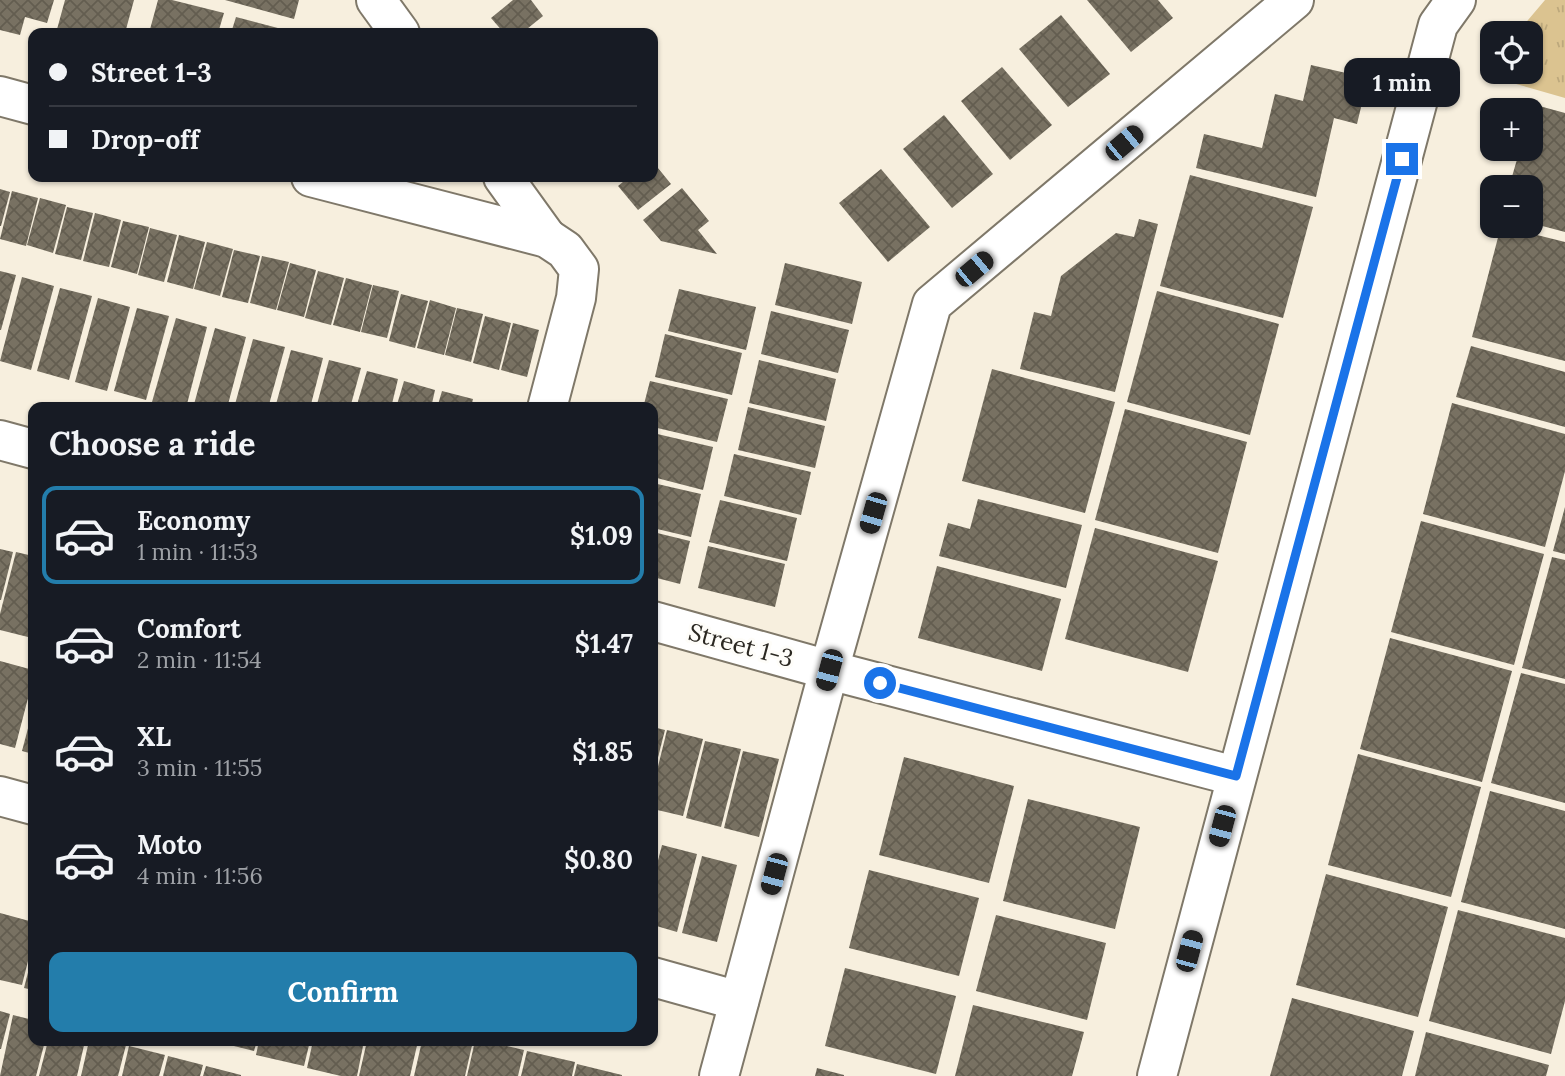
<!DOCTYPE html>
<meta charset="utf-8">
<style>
:root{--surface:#171b24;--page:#242831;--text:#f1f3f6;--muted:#9ea1a6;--line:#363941;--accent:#237dab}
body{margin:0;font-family:Lora,serif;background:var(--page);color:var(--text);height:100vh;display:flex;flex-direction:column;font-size:26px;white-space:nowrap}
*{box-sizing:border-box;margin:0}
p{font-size:23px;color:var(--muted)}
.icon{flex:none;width:38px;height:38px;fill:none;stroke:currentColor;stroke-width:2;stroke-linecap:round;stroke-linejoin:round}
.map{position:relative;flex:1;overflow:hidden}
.side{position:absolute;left:28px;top:402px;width:630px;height:644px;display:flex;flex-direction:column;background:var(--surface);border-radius:14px;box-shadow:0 2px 5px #0004}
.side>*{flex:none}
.banner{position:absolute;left:28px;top:28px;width:630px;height:154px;border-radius:14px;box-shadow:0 2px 5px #0004;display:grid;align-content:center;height:154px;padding:0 21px;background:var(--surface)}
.buttons{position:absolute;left:1480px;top:21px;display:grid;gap:14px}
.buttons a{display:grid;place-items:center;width:63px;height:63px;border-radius:14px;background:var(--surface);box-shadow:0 2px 5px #0004;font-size:35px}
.end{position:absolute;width:32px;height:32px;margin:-16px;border:9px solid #1a73e8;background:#fff;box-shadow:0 0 0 4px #fff}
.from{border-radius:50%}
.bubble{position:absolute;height:49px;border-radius:14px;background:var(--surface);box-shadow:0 2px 5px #0004;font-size:23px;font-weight:700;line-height:49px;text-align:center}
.car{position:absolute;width:21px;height:42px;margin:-21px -10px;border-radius:9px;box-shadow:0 0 5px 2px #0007;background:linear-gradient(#222 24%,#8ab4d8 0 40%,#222 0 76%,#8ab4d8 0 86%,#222 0)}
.banner b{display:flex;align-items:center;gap:24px;height:66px;font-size:26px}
.banner b+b{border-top:2px solid var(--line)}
.banner i{width:18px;height:18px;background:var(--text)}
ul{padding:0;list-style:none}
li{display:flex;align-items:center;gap:21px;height:98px;margin:0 14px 10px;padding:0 7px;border:4px solid transparent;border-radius:14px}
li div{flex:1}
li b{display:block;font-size:26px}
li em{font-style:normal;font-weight:700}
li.active{border-color:var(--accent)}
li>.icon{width:63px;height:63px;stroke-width:1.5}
h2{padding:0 21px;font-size:32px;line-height:84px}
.action{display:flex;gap:14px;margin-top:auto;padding:14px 21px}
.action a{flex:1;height:80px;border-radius:14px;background:var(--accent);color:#fff;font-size:28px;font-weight:700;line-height:80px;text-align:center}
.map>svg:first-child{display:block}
.grass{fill:url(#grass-tufts)}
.building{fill:url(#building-cross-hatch)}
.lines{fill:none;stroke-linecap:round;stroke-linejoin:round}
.minor-casing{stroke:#7f7869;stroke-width:42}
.minor{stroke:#fff;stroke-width:38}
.route{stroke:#1a73e8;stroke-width:9}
.labels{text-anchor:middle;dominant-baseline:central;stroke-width:6;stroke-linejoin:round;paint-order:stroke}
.street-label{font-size:24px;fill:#2b2822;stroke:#fefdf9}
</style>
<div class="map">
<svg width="1565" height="1076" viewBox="0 0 1565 1076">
<defs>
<pattern id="grass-tufts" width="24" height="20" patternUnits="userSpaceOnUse" patternTransform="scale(1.75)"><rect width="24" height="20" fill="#dbc390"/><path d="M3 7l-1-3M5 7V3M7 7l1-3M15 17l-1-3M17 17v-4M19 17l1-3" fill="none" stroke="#bca87c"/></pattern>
<pattern id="building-cross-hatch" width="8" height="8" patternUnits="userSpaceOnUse" patternTransform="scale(1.75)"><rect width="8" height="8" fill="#787162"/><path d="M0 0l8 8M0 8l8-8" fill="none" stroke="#635d50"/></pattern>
</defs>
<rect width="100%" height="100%" fill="#f7efde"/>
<path class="grass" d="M1545,0H1565V98L1495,78L1498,72H1531V33H1517Z"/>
<g class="building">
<path d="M0,0H54L47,23L25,17L20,35L0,30Z"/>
<path d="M65,0H134L125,33H56Z"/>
<path d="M158,0H172L224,13L218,33H149Z"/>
<path d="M225,0H299L294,19Z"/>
<path d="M513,0H531L543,16L522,33H504L491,18Z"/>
<path d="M1087,0H1158L1173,18L1131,52Z"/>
<path d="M1061,15L1110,74L1068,107L1019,49Z"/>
<path d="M236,17L293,32V33H231Z"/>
<path d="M1311,65L1368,78L1357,124L1334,118L1316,197L1196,168L1204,134L1262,148L1275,94L1303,101Z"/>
<path d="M1002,67L1052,125L1010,160L961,101Z"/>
<path d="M1532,104L1565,113V232L1531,223V187H1509L1520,149H1531Z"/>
<path d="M944,115L993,174L952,208L903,149Z"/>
<path d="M653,162L671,184L638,210L618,186L629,177H653Z"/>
<path d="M881,169L930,227L888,262L839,203Z"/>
<path d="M1190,175L1313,207L1283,318L1160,286Z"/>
<path d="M682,188L709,221L698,230L717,254L661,241L643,220Z"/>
<path d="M0,189L10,192L1,226H0Z"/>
<path d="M12,191L38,198L26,246L0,239Z"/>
<path d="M40,198L66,205L53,253L27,245Z"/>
<path d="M67,207L93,213L81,260L55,254Z"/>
<path d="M95,213L121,220L109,267L83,261Z"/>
<path d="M1139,219L1158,224L1115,392L1020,369L1034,312L1051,316L1061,276L1116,233L1134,237Z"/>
<path d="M123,221L149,227L137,274L111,267Z"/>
<path d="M1501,226L1565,242V361L1472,337Z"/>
<path d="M150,228L177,235L164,282L138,275Z"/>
<path d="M179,235L205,242L193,289L167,282Z"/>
<path d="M207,242L233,249L220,296L194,289Z"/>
<path d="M234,250L260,256L248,303L222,297Z"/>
<path d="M262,256L289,262L276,310L250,303Z"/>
<path d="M290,263L316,270L304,317L277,310Z"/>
<path d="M785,263L862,282L852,324L775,305Z"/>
<path d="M0,271L16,275L1,330H0Z"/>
<path d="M318,271L344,278L331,325L305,318Z"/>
<path d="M22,277L54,286L31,370L0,361Z"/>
<path d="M346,278L372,285L360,332L333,325Z"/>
<path d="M373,285L399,291L387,338L361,332Z"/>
<path d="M60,288L92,296L69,380L37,371Z"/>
<path d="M679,289L756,307L746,350L668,331Z"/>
<path d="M1157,291L1279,324L1250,435L1127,402Z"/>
<path d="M401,294L428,301L415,348L389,341Z"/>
<path d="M98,298L130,307L107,391L75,382Z"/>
<path d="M430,300L456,308L444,355L417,348Z"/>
<path d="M137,308L169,316L146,400L114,391Z"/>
<path d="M457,308L483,314L471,362L445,355Z"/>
<path d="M771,311L849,330L838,373L761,354Z"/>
<path d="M485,316L511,323L499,370L473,363Z"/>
<path d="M176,318L207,327L186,408H174L152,402Z"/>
<path d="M513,323L539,330L527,377L501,370Z"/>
<path d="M215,328L246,337L227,408H193Z"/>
<path d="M665,334L742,353L732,395L655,377Z"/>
<path d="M253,339L285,347L268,408H234Z"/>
<path d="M1471,346L1565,372V427L1456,397Z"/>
<path d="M291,350L323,358L310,408H275Z"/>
<path d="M329,360L361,368L350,408H316Z"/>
<path d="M759,360L836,379L826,421L749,403Z"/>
<path d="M992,369L1115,402L1085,513L962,481Z"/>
<path d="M367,371L398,379L391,408H356Z"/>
<path d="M404,381L435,390L431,408H396Z"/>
<path d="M650,381L728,399L717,442L653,427V408H643Z"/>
<path d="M442,391L473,399L471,408H437Z"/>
<path d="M1452,403L1565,434V471L1545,547L1423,514Z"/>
<path d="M748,407L825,426L815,468L738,450Z"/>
<path d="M1125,409L1247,442L1218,553L1095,520Z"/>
<path d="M653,433L713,447L703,490L653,477Z"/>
<path d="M734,454L811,472L801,515L724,496Z"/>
<path d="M653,483L701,494L691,537L653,528Z"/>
<path d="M978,499L1082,525L1066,588L939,556L948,523L970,529Z"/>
<path d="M720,500L797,518L787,561L709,542Z"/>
<path d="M1565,507V554L1553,551Z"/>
<path d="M1421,521L1544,554L1514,665L1391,632Z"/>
<path d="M1095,528L1218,561L1188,672L1065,639Z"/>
<path d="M653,532L690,541L680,584L653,577Z"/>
<path d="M708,546L785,564L775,607L698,588Z"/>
<path d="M0,549L13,552L1,600H0Z"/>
<path d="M16,552L33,556L32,638L0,630V614Z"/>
<path d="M1552,557L1565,560V679L1522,668Z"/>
<path d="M937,566L1061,599L1042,671L918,638Z"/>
<path d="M1390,638L1512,671L1482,782L1360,749Z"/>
<path d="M0,661L33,670V679L15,748L0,744Z"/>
<path d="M1521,673L1565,684V803L1491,783Z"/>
<path d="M32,713H33V754L22,751Z"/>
<path d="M653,727L665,730L654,773H653Z"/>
<path d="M667,730L703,739L683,816L653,809V787Z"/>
<path d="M705,741L741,749L721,827L686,818Z"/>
<path d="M743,751L779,759L759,837L724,828Z"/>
<path d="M1358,754L1481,787L1451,897L1328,865Z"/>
<path d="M904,757L1014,786L989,883L879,855Z"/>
<path d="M1490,791L1565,811V929L1461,902Z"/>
<path d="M1028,799L1140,827L1115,929L1003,901Z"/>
<path d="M662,845L697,854L677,932L653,925V880Z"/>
<path d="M702,856L737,865L717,942L682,933Z"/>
<path d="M869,870L979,898L959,976L849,948Z"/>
<path d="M1326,874L1448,907L1418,1017L1296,985Z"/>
<path d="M1458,910L1565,938V1001L1551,1054L1429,1021Z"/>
<path d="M0,913L33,922V941L22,985L0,980Z"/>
<path d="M996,915L1106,943L1087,1020L976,991Z"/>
<path d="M32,957H33V990L24,988Z"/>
<path d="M845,968L956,996L936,1074L825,1046Z"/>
<path d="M1292,998L1414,1031L1402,1076H1270Z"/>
<path d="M973,1005L1084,1032L1072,1076H955Z"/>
<path d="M0,1011L10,1014L1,1049H0Z"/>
<path d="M13,1015L33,1020V1041H45L36,1076H0Z"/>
<path d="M1426,1032L1549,1065L1546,1076H1415Z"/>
<path d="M48,1041H85L77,1076H39Z"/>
<path d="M89,1041H109L126,1045L118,1076H81Z"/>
<path d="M214,1041H257L254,1051Z"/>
<path d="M259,1041H310L304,1066L256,1055Z"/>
<path d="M313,1041H364L357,1076H341L307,1068Z"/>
<path d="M367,1041H418L410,1076H359Z"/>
<path d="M422,1041H473L465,1076H414Z"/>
<path d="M475,1041H485L524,1050L518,1076H467Z"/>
<path d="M129,1046L165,1055L159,1076H122Z"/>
<path d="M527,1051L575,1062L572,1076H521Z"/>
<path d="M168,1056L203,1065L200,1076H163Z"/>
<path d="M577,1064L622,1075V1076H574Z"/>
<path d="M206,1066L241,1075V1076H203Z"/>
<path d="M817,1068L844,1075V1076H815Z"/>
</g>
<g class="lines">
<g class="minor-casing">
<g id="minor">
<path d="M376,0L400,33"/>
<path d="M0,96L33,105"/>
<path d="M311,177L547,238L565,250L579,269L576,298L547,408"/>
<path d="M503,177L547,238"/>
<path d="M0,440L33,449"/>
<path d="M653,621L829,670L1235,776"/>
<path d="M0,796L33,805"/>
<path d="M653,977L739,1001"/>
<path d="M719,1076L829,670L932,304L1294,0"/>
<path d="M1157,1076L1438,25L1456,0"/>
</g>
</g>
<use href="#minor" class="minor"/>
</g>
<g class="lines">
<path class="route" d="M880,683L1236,776L1402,159"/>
</g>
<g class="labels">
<g class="street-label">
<text transform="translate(741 645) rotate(15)">Street 1-3</text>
</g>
</g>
</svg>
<div class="buttons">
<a><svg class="icon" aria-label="locate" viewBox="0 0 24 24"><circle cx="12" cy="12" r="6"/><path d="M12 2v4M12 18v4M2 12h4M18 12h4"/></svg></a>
<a>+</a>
<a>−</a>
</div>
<i class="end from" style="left:880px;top:683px"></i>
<i class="end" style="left:1402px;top:159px"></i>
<div class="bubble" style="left:1344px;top:58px;width:116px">1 min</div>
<i class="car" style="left:1124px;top:143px;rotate:50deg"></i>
<i class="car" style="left:974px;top:269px;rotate:50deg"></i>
<i class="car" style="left:873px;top:513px;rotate:196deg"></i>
<i class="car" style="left:829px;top:670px;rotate:195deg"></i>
<i class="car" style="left:1222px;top:826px;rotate:195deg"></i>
<i class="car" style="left:774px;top:874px;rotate:195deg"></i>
<i class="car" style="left:1189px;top:951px;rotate:15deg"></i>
<div class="banner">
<b><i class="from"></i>Street 1-3</b>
<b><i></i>Drop-off</b>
</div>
<section class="side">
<h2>Choose a ride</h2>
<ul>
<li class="active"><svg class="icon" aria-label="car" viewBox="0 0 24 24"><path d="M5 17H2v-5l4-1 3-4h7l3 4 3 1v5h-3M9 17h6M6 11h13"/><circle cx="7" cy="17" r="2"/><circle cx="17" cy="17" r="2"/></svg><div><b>Economy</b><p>1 min · 11:53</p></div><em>$1.09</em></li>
<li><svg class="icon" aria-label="car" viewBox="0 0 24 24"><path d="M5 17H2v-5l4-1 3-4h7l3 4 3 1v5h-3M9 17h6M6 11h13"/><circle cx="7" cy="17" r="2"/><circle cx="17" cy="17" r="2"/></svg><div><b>Comfort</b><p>2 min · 11:54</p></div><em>$1.47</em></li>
<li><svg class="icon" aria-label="car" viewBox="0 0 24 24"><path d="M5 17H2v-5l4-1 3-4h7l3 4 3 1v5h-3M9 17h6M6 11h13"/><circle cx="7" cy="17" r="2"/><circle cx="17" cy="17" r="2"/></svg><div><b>XL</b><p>3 min · 11:55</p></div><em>$1.85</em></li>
<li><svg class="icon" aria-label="car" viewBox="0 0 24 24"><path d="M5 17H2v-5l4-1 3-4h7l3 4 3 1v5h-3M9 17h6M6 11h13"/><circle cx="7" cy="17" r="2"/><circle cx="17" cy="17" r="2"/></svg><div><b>Moto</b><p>4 min · 11:56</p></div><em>$0.80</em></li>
</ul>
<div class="action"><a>Confirm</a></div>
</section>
</div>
